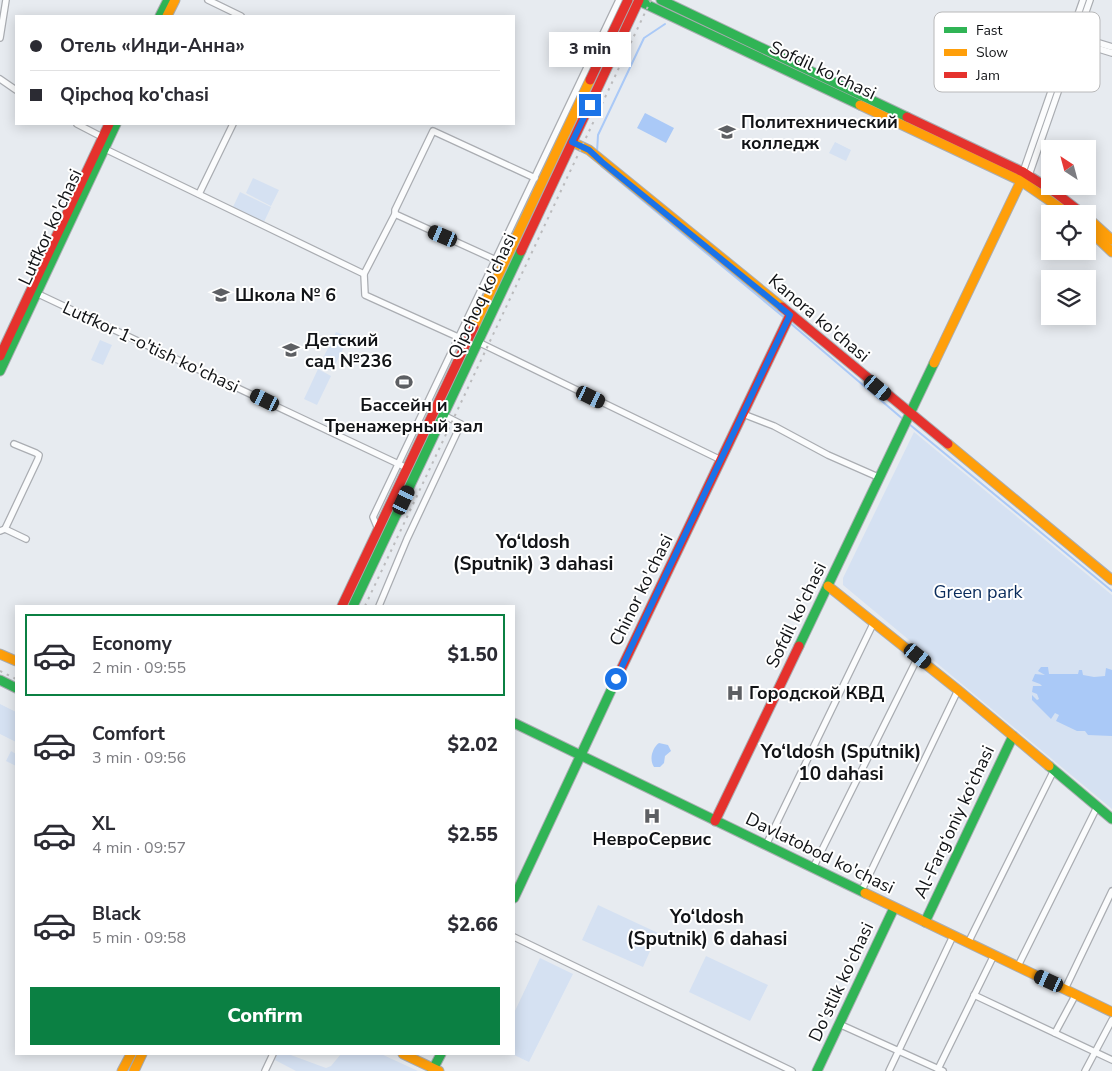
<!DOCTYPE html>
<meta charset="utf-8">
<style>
:root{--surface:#fff;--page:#f2f2f3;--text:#2b2b33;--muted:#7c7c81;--line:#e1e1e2;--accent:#0b8043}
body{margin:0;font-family:"Nunito Sans",sans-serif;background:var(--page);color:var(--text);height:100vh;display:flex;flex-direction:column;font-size:19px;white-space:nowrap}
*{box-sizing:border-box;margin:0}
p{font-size:16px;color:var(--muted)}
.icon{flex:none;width:28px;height:28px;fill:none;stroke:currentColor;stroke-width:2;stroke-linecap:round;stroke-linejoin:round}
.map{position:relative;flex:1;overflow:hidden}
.details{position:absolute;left:15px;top:605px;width:500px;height:450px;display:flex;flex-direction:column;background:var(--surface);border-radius:0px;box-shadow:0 2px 12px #0003}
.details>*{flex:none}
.guide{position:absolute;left:15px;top:15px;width:500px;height:110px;border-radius:0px;box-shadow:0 2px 12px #0003;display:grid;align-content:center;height:110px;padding:0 15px;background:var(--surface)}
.needle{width:32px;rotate:324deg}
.tools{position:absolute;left:1041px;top:140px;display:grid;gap:10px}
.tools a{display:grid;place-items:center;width:55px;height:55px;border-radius:0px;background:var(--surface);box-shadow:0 2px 12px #0003;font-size:25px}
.end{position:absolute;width:22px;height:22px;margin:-11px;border:6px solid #1a73e8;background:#fff;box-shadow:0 0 0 2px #fff}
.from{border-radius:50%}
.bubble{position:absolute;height:35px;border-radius:0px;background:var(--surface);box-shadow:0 2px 12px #0003;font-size:16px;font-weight:800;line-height:35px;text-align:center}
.car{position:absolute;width:15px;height:30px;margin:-15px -8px;border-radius:6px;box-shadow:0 0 4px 1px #0007;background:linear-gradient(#222 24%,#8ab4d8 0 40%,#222 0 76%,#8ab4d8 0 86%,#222 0)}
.guide b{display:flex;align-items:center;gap:18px;height:48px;font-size:19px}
.guide b+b{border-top:1px solid var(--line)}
.guide i{width:12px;height:12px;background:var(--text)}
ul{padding:9px 0 0;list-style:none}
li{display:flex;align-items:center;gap:15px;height:82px;margin:0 10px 8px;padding:0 5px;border:2px solid transparent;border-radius:0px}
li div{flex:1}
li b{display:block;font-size:19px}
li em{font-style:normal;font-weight:800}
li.active{border-color:var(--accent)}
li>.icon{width:45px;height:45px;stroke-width:1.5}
.cta{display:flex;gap:10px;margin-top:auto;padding:10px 15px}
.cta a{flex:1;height:58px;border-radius:0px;background:var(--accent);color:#fff;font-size:20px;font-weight:800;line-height:58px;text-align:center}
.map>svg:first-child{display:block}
.green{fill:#d5e1f2}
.water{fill:#aac9f7}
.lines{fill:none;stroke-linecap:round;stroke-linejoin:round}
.stream{stroke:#aac9f7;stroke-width:2}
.street-casing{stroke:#aaadb2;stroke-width:8}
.fast-casing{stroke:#aaadb2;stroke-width:11}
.slow-casing{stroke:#aaadb2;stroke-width:11}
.jam-casing{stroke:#aaadb2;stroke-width:11}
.street{stroke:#fbfcfd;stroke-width:5.5}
.fast{stroke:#30b455;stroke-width:9}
.slow{stroke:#ff9f0a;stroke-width:9}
.jam{stroke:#e5322d;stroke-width:9}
.rail{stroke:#bbbbbd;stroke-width:2;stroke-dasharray:2.5 5;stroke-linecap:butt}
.route{stroke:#1a73e8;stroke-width:6}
.labels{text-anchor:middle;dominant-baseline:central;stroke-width:4;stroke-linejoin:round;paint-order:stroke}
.street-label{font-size:18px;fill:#121417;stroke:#fff}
.poi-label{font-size:18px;font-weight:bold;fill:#121417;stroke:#fff;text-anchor:start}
.park-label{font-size:18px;fill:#0a2c5c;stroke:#fff}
.neighbourhood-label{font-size:19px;font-weight:bold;fill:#121417;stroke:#fff}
.key{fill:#fff;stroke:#b8b8b9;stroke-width:1}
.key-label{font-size:14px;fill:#121417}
</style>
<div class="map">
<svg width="1112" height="1071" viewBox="0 0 1112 1071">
<rect width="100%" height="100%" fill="#e7ebf0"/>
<g class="green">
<path d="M835,142L851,150L846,161L829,153Z"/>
<path d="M253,178L279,190L271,206L246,193Z"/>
<path d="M240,192L271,207L264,222L233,207Z"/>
<path d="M336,332L349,337L332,371L319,366Z"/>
<path d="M100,340L112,345L103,365L91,360Z"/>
<path d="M318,369L331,376L317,405L304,399Z"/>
<path d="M914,432L1112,595V809L843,585V578Z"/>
<path d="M0,704L16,712V742L0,734Z"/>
<path d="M11,751L16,754V766L6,761Z"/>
<path d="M598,905L658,933L643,967L582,940Z"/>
<path d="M706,956L768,985L750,1021L689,992Z"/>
<path d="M540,958L573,974L529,1062L512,1054H514V1013Z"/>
<path d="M277,1054H288L326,1068L331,1066L341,1054H381L418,1071H296L275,1060Z"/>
</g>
<g class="water">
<path d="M645,113L674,128L666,143L637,128Z"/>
<path d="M1041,667H1048L1049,674H1078L1079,670H1082L1083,675L1094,677L1105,676L1106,668L1112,670V736L1088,735L1085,731H1077L1056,721L1059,715L1055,713L1051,719L1032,700V695L1037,700L1039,699L1037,694L1032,692L1033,686H1042L1040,684L1032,681L1035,674L1045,675L1038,671Z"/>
<path d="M659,743L668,745L671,751L665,756L664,763L660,767H654C649,760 652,748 659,743Z"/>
</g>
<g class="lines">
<g class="stream">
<path d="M597,152L598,135L644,38L665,24"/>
<path d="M601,166L786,319"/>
<path d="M789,322L904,420"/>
<path d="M909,424L1112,591"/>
</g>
<g class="street-casing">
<g id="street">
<path d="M208,0L241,16"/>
<path d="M1076,36L1112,47"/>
<path d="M0,38L6,0"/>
<path d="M1073,41L1112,53"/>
<path d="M0,79L16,90"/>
<path d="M77,124L104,138"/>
<path d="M103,148L364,274"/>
<path d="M1023,172L1083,0"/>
<path d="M1029,175L1090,0"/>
<path d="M199,194L233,124"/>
<path d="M395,214L364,274L365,295L460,338"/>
<path d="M496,260L395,214V210L433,131L535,178"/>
<path d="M34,292L407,468"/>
<path d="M478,342L721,460"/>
<path d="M743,414L774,426L828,455L878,477"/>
<path d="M5,529L38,459L39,455L36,453L14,444"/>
<path d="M378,529L373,517L619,0"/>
<path d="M0,531L5,529L26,539"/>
<path d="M379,606L407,539L461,424L443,415"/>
<path d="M766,845L874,622"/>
<path d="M813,868L918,657"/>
<path d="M861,892L958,690"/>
<path d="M514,937L792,1071"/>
<path d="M968,943L1054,770"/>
<path d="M1018,966L1097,807"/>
<path d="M1065,989L1112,891"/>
<path d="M974,995L1112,1060"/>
<path d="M839,1024L943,1071"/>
<path d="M1055,1033L1076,994"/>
<path d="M938,1069L994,955"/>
<path d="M265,1071L273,1054"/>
<path d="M889,1071L953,936"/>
<path d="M1085,1071L1112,1020"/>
</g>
</g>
<g class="fast-casing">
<g id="fast">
<path d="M661,0L907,117"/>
<path d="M639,1L860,105"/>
<path d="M160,16L168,0"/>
<path d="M0,371L116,124"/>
<path d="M353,606L521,251"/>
<path d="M799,646L934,363"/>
<path d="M0,680L16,688"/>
<path d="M514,723L865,893"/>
<path d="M1049,766L1112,819"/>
<path d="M514,898L614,684"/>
<path d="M925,922L1013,736"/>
<path d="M432,1071L441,1054"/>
<path d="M817,1071L894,908"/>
</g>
</g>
<g class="slow-casing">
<g id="slow">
<path d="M167,16L175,0"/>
<path d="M860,105L1021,181L1069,214"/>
<path d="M572,142L589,150L782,307"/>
<path d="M1088,218L1112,240"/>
<path d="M1088,229L1112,252"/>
<path d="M474,327L590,80"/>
<path d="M934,363L1021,181L1023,172"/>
<path d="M948,444L1112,580"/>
<path d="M828,586L958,690L1049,766"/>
<path d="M0,654L16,661"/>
<path d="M865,893L1112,1012"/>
<path d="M403,1054L439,1071"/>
<path d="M122,1071L131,1054"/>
<path d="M134,1071L142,1054"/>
</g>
</g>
<g class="jam-casing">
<g id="jam">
<path d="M590,80L628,0"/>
<path d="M907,117L1023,172L1056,193L1083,214"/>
<path d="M521,251L639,0"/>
<path d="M782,307L948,444"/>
<path d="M0,356L109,124"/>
<path d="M342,606L474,327"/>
<path d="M614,684L790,315"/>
<path d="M715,821L799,646"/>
</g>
</g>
<use href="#street" class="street"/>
<use href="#fast" class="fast"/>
<use href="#slow" class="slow"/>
<use href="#jam" class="jam"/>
<g class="rail">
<path d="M365,606L651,0"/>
<path d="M0,671L16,679"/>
</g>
</g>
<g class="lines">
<path class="route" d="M590,105L572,142L589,150L602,162L790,315L616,679"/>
</g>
<defs>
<g id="university-bare" transform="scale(1.35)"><path d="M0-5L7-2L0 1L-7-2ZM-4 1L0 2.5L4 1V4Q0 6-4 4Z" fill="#5d5f63" stroke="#fff" stroke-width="2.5" paint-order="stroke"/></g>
<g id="school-bare" transform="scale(1.35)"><path d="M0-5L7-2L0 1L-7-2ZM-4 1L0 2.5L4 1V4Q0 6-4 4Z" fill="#5d5f63" stroke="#fff" stroke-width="2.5" paint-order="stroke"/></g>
<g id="stadium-bare" transform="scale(1.35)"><path d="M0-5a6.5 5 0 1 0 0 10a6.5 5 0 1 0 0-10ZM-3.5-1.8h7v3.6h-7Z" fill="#5d5f63" stroke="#fff" stroke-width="2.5" paint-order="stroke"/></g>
<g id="hospital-bare" transform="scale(1.35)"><path d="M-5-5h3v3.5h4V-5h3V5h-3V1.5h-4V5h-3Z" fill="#5d5f63" stroke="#fff" stroke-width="2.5" paint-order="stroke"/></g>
</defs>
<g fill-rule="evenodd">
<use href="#university-bare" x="727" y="132"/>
<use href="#school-bare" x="221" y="295"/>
<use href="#school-bare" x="291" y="350"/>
<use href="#stadium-bare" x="404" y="382"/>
<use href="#hospital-bare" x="735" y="693"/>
<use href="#hospital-bare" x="652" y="816"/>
</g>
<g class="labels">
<g class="street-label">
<text transform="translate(823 70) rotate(25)">Sofdil ko'chasi</text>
<text transform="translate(50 227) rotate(-65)">Lutfkor ko'chasi</text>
<text transform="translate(482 296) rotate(-65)">Qipchoq ko'chasi</text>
<text transform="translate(819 318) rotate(40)">Kanora ko'chasi</text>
<text transform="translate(151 347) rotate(25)">Lutfkor 1-o'tish ko'chasi</text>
<text transform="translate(641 590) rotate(-64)">Chinor ko'chasi</text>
<text transform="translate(796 615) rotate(-64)">Sofdil ko'chasi</text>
<text transform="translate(954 822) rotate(-65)">Al-Farg‘oniy ko‘chasi</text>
<text transform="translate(820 853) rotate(26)">Davlatobod ko'chasi</text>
<text transform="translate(841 982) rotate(-65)">Do'stlik ko'chasi</text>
</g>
<g class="poi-label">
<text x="741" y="122">Политехнический<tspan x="741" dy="21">колледж</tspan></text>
<text x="235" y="295">Школа № 6</text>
<text x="305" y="340">Детский<tspan x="305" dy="21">сад №236</tspan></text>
<text x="404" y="405" text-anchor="middle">Бассейн и<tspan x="404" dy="21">Тренажерный зал</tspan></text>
<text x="749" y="693">Городской КВД</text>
<text x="652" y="839" text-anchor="middle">НевроСервис</text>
</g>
<g class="park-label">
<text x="978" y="592">Green park</text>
</g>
<g class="neighbourhood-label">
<text x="533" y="542">Yo‘ldosh<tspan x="533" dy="22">(Sputnik) 3 dahasi</tspan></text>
<text x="841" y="752">Yo‘ldosh (Sputnik)<tspan x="841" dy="22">10 dahasi</tspan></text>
<text x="707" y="917">Yo‘ldosh<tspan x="707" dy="22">(Sputnik) 6 dahasi</tspan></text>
</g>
</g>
<rect x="934" y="12" width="166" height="80" rx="8" class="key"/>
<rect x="944" y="27" width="23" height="6" fill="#30b455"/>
<rect x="944" y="49" width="23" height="7" fill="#ff9f0a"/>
<rect x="944" y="72" width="23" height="6" fill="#e5322d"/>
<g class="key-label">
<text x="976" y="35">Fast</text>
<text x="976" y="57">Slow</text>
<text x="976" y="80">Jam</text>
</g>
</svg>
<div class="tools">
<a><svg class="needle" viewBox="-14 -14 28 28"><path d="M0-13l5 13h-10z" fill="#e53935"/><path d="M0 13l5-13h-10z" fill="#7c7c81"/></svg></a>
<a><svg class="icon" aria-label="locate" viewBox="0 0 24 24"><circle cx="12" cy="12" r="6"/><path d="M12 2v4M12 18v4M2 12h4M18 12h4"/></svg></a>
<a><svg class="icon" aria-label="layers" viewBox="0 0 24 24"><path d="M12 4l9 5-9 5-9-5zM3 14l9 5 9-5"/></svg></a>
</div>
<i class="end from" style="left:616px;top:679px"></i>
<i class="end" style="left:590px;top:105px"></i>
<div class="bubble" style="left:549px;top:32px;width:82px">3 min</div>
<i class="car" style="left:443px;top:236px;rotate:293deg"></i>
<i class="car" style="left:878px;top:388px;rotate:130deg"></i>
<i class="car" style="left:591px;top:397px;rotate:116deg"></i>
<i class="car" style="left:265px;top:400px;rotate:296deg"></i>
<i class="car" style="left:404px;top:500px;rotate:25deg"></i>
<i class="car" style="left:918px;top:656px;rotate:129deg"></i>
<i class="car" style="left:1049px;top:981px;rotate:295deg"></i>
<div class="guide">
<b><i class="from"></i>Отель «Инди-Анна»</b>
<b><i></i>Qipchoq ko'chasi</b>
</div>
<section class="details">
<ul>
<li class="active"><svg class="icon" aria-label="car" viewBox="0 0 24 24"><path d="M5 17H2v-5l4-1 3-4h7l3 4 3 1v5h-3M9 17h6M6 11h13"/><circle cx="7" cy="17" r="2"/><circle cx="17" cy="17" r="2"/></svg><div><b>Economy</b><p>2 min · 09:55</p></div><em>$1.50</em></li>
<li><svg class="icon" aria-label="car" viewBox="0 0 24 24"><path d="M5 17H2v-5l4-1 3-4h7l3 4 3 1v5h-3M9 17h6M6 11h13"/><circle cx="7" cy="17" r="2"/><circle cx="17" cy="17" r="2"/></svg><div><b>Comfort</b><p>3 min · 09:56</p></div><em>$2.02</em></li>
<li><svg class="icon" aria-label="car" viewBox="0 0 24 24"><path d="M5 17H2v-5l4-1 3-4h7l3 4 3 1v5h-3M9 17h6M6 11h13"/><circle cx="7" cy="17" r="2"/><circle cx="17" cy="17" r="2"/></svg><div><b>XL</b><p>4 min · 09:57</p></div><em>$2.55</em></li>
<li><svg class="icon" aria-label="car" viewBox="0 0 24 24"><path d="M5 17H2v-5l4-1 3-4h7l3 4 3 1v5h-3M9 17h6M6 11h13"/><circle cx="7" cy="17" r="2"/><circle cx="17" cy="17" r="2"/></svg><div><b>Black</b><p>5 min · 09:58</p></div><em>$2.66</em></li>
</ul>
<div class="cta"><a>Confirm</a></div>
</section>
</div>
